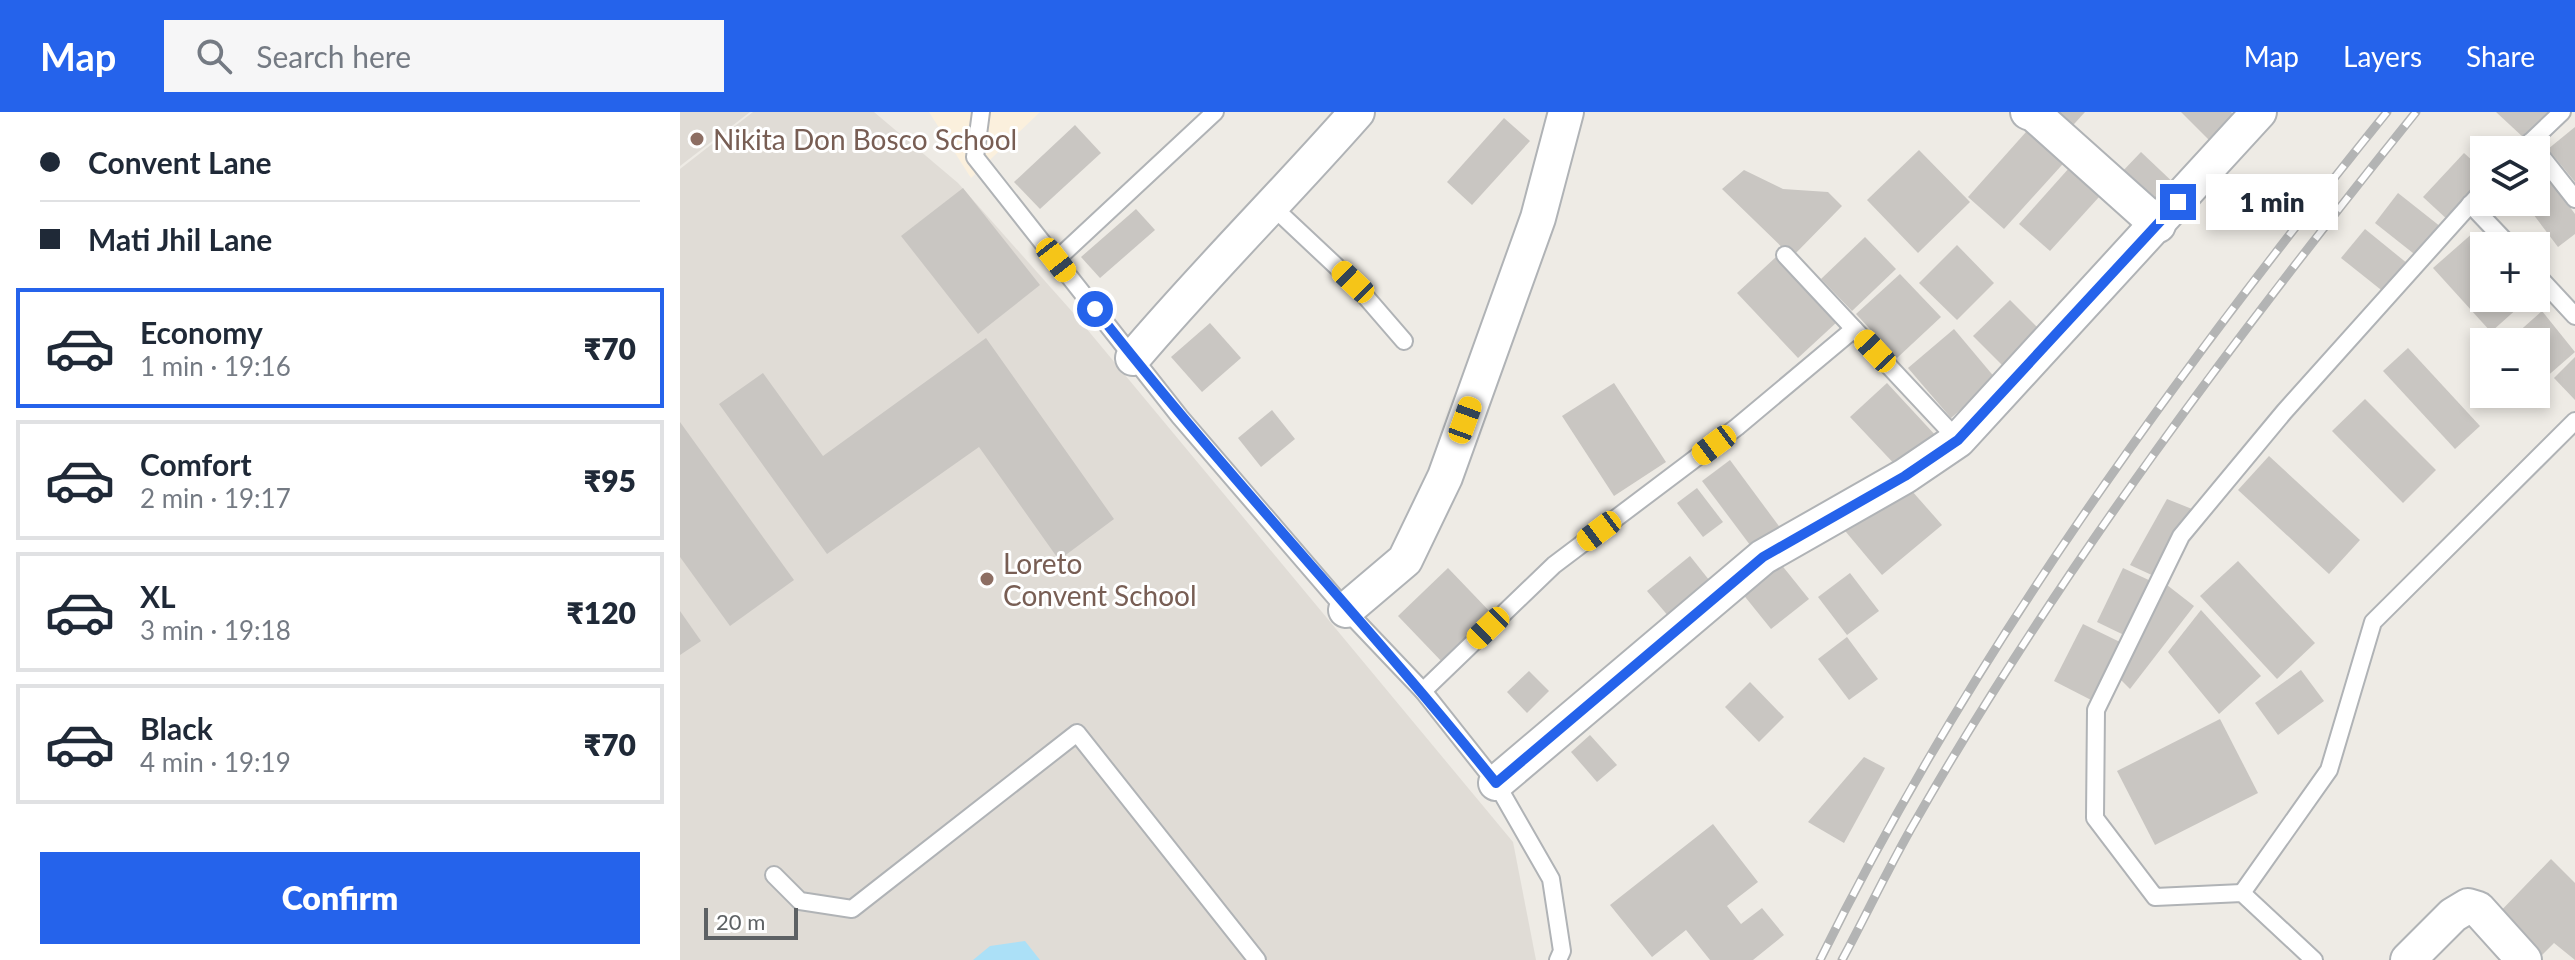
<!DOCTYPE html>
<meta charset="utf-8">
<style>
:root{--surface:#fff;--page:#f6f6f7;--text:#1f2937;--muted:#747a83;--line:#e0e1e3;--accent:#2563eb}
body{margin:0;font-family:Lato,sans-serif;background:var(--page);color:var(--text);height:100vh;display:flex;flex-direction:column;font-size:30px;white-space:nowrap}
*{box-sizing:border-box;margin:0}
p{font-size:26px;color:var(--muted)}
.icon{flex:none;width:44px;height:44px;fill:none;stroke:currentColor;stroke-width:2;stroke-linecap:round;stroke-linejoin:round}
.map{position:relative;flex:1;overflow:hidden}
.panel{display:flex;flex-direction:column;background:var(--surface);width:680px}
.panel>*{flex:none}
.hud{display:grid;align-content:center;height:176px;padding:0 40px;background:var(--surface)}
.fabs{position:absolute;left:1790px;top:24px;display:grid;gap:16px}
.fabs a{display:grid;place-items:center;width:80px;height:80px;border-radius:0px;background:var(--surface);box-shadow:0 4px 12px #0003;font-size:40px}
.scale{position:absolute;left:24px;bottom:20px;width:94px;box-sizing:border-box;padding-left:8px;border:4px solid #5d6164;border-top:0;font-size:22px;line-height:28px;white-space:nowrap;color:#5d6164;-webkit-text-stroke:6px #fff;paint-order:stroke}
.end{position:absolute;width:36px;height:36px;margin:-18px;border:10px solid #2563eb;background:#fff;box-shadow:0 0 0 4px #fff}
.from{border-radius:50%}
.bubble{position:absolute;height:56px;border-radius:0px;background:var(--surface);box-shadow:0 4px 12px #0003;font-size:26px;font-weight:800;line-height:56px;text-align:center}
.car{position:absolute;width:24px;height:48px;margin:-24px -12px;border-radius:10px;box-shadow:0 0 6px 2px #0007;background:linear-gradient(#f5c518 24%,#345 0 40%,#f5c518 0 76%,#345 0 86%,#f5c518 0)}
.hud b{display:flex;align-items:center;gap:28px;height:76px;font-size:30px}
.hud b+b{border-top:2px solid var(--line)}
.hud i{width:20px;height:20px;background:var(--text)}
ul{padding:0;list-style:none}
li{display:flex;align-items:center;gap:24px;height:120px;margin:0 16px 12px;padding:0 24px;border:4px solid var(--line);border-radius:0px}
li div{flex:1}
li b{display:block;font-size:30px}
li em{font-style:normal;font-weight:800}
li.active{border-color:var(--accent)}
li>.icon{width:72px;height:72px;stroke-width:1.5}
.cta{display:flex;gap:16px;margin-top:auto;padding:16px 40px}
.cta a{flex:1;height:92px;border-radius:0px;background:var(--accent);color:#fff;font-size:32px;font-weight:800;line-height:92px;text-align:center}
header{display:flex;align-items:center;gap:48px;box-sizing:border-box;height:112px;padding:0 40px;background:var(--accent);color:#fff}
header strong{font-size:38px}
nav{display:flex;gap:44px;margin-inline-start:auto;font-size:28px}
.search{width:560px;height:72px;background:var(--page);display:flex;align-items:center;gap:20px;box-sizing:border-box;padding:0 28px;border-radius:0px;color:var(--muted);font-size:30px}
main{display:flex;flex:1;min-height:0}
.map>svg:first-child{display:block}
.commercial{fill:#fbf0dd}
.education{fill:#e0dcd6}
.water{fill:#abe0f7}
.building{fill:#c9c6c2}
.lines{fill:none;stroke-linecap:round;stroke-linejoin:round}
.lane-casing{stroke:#b0b3b6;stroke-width:20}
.street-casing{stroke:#b0b3b6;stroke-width:38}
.lane{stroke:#fff;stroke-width:16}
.street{stroke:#fff;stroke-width:34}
.rail-casing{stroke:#b3b4b4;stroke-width:9}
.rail{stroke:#fff;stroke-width:6;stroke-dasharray:18;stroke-linecap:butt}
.route{stroke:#2563eb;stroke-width:10}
.education-dot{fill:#8d6e63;stroke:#fff;stroke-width:3}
.labels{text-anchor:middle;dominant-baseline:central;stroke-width:6;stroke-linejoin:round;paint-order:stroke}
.education-label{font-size:28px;fill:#785e54;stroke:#fff;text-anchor:start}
</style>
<header>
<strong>Map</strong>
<div class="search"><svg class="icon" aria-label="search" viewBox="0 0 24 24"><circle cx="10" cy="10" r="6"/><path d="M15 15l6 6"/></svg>Search here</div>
<nav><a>Map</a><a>Layers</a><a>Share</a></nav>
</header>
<main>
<section class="panel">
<div class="hud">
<b><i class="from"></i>Convent Lane</b>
<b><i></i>Mati Jhil Lane</b>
</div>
<ul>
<li class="active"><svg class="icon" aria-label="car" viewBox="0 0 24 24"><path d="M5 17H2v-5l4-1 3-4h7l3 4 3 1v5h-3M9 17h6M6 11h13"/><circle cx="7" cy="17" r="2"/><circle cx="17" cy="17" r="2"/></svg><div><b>Economy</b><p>1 min · 19:16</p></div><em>₹70</em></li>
<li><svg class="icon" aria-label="car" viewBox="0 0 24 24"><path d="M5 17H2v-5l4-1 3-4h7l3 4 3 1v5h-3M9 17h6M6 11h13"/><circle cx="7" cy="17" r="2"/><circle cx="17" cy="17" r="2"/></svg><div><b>Comfort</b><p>2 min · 19:17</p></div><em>₹95</em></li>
<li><svg class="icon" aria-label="car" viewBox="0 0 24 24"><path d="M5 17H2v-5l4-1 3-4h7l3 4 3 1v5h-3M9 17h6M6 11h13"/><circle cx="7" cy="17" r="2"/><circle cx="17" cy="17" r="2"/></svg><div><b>XL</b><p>3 min · 19:18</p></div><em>₹120</em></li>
<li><svg class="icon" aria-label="car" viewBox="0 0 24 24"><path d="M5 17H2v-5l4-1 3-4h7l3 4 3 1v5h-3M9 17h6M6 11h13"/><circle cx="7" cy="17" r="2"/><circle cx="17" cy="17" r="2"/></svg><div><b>Black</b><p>4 min · 19:19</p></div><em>₹70</em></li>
</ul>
<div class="cta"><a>Confirm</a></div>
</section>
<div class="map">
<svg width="1895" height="848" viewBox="0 0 1895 848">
<rect width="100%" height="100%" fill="#eeebe5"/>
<path class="commercial" d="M249,0H360L291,66Z"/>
<g class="education">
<path d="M0,0H70L0,54Z"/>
<path d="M73,0H194L278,71L396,204L833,730L856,848H0V57Z"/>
</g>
<path class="water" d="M345,829L360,848H293L310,834Z"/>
<g class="building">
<path d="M1377,0H1405L1385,22Z"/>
<path d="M1501,0H1551L1563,13L1540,39Z"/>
<path d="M1816,0H1869L1844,26Z"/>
<path d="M824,6L850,29L792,93L767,70Z"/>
<path d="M1355,10L1391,43L1324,117L1288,85Z"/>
<path d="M395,13L421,41L360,97L334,70Z"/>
<path d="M1895,15V70L1868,37Z"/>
<path d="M1239,38L1290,90L1238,141L1187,88Z"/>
<path d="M1461,40L1499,76L1478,98L1440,62Z"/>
<path d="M1784,41L1804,59V71L1769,109L1743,85Z"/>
<path d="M1398,46L1429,74L1370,139L1339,112Z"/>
<path d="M1859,54L1895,102V122L1878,135L1844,90H1856Z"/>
<path d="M1064,58L1103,77L1148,80L1162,94L1112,145L1042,77Z"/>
<path d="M283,76L360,173L298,222L221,124Z"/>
<path d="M1718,81L1761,115L1738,145L1695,111Z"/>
<path d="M456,97L475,118L420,166L401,145Z"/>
<path d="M1685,117L1728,152L1705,181L1661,146Z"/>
<path d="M1794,120L1807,134H1804V186H1849L1811,220L1753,156Z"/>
<path d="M1185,125L1216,157L1172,199L1141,167Z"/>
<path d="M1277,133L1314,171L1277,208L1239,171Z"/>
<path d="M1096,145L1157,210L1118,246L1057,181Z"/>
<path d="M1220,162L1261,205L1217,246L1176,202Z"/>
<path d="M1330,188L1362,220L1326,257L1293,224Z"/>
<path d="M1862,199L1895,240L1856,274V230H1827Z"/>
<path d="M530,211L561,246L522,280L491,245Z"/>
<path d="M1274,217L1316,267L1271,306L1228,256Z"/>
<path d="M306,226L434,407L379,448L299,335L147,442L39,292L83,261L143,344Z"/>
<path d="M1728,236L1800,314L1775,337L1703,259Z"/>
<path d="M1895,245V288L1874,266Z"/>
<path d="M934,271L986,350L934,384L882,304Z"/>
<path d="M1207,271L1257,325L1221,359L1170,305Z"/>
<path d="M1685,287L1756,358L1723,391L1652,319Z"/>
<path d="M592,298L615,327L581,355L558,326Z"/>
<path d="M0,310L114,468L50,514L0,445Z"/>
<path d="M1589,344L1680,428L1649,462L1558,378Z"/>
<path d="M1050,348L1104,421L1076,441L1022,369Z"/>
<path d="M1224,370L1262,413L1202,463L1161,414Z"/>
<path d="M1017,376L1043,410L1023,425L997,391Z"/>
<path d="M1487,387L1512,397L1476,465L1450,453Z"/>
<path d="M1010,444L1037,478L995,512L967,479Z"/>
<path d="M1558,449L1635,531L1597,567L1520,484Z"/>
<path d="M1100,451L1129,487L1091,517L1062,481Z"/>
<path d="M768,456L814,504L764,552L718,504Z"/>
<path d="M1443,456L1473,470L1446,524L1417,510Z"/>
<path d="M1170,461L1199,499L1167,523L1138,485Z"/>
<path d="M1487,473L1514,494L1450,577L1439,566Z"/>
<path d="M1521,498L1581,564L1539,602L1488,540Z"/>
<path d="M0,499L21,529L0,543Z"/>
<path d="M1403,512L1444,532L1415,590L1374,569Z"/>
<path d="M1167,525L1198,567L1169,588L1138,547Z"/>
<path d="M1621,558L1644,589L1598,623L1575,591Z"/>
<path d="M849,559L869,579L847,601L827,580Z"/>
<path d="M1070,570L1104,605L1079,630L1045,595Z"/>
<path d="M1540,607L1578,681L1475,733L1437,659Z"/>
<path d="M910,623L937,653L917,670L891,640Z"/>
<path d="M1184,645L1205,656L1164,731L1128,710Z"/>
<path d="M1033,712L1078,770L1047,794L1061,812L1082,796L1104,823L1073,848H1030L1006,818L972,845L930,793Z"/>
<path d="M1871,747L1895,771V848L1874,831L1857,848L1814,806Z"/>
</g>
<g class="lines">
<g class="lane-casing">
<g id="lane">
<path d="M301,0L295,45L500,305L666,498L743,579L816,671L871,767L882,839L878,848"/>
<path d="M1850,30L1895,87"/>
<path d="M1842,38L1882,0"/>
<path d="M1790,92L1830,134"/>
<path d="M592,94L673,170L724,229"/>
<path d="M1105,143L1278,328"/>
<path d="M376,148L535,0"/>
<path d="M1856,162L1895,204"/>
<path d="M743,579L874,453L1057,315L1174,217"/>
<path d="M94,763L120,789L172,797L397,621L577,848"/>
<path d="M1562,781L1649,658L1693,510L1895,309"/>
<path d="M1634,848L1562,781L1475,785L1415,706L1416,598L1501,424L1604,300L1804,77"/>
</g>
</g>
<g class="street-casing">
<g id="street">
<path d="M1348,0L1354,2L1478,113"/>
<path d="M453,246C525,161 604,83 677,0"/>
<path d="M666,498L725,448L765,365L858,106L886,0"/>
<path d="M816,671L1083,445L1225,364L1278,328L1579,0"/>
<path d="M1728,848L1773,803L1788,794L1798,797L1844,848"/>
</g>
</g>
<use href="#lane" class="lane"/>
<use href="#street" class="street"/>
<g class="rail-casing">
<g id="rail">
<path d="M1140,848C1291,541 1493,265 1707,0"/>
<path d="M1162,848C1187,802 1209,754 1236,708C1380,457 1555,225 1736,0"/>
</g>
</g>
<use href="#rail" class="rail"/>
</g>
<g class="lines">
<path class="route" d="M415,197C542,360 687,510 816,671L1083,445L1225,364L1278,328L1498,90"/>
</g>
<g class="education-dot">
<circle cx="17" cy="27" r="8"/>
<circle cx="307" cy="467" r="8"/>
</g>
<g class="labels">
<g class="education-label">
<text x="33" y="27">Nikita Don Bosco School</text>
<text x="323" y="451">Loreto<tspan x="323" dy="32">Convent School</tspan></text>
</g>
</g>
</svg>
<div class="fabs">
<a><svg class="icon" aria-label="layers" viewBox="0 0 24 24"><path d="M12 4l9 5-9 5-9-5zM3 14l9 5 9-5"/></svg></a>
<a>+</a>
<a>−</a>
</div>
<div class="scale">20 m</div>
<i class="end from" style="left:415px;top:197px"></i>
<i class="end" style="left:1498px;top:90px"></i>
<div class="bubble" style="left:1526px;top:62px;width:132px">1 min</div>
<i class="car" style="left:376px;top:148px;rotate:142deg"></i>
<i class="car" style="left:673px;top:170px;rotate:314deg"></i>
<i class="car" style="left:1195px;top:239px;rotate:317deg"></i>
<i class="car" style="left:785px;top:308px;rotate:20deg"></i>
<i class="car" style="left:1034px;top:333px;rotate:233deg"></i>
<i class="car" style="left:919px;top:419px;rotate:233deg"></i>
<i class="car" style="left:808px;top:516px;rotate:226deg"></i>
</div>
</main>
